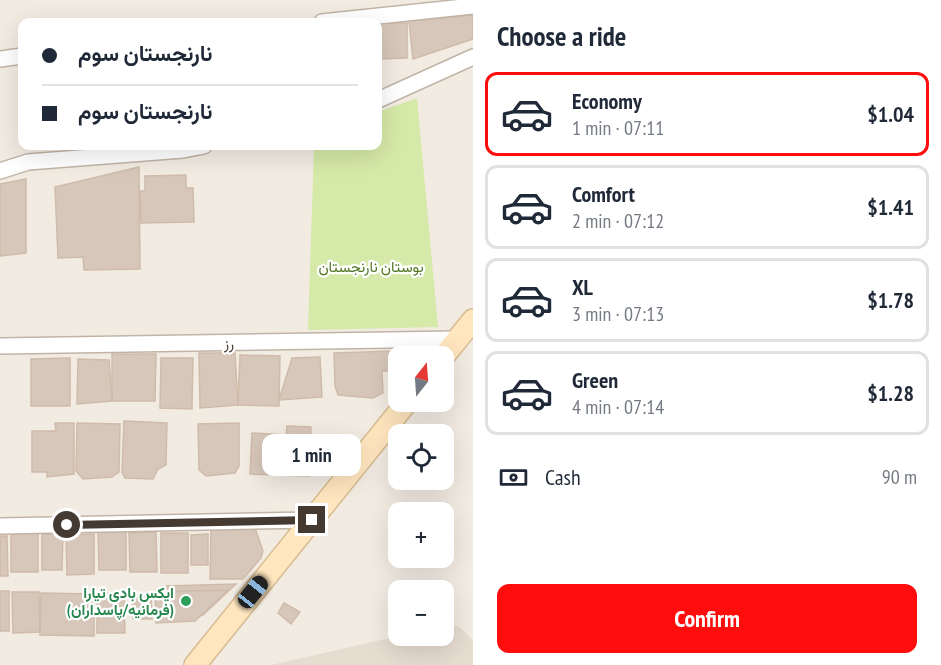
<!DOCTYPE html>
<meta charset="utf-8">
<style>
:root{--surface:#fff;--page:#f2f2f3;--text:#1f2937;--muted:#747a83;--line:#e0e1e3;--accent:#ff0d0c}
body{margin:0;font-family:"PT Sans Narrow",Vazirmatn,sans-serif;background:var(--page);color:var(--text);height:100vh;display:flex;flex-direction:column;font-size:22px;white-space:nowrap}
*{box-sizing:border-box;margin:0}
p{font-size:20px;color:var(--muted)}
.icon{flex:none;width:33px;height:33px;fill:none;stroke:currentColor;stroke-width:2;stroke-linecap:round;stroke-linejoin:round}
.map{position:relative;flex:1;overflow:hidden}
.side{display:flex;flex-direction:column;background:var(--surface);width:468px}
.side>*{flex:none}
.top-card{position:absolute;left:18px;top:18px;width:364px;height:132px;border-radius:12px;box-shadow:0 6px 24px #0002;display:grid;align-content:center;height:132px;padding:0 24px;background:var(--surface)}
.needle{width:39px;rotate:17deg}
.controls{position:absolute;left:388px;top:346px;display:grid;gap:12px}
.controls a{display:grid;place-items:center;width:66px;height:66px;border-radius:12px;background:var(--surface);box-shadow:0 6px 24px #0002;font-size:30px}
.end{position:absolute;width:27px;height:27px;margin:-14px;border:8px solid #443a32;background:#fff;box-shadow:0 0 0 3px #fff}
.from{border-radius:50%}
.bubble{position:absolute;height:42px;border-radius:12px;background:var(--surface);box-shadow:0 6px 24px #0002;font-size:20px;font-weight:700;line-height:42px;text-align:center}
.car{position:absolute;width:18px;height:36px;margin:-18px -9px;border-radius:8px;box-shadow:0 0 4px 2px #0007;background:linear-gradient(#222 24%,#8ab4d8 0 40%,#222 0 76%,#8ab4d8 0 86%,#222 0)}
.top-card b{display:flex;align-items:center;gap:21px;height:57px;font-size:22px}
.top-card b+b{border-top:2px solid var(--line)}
.top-card i{width:15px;height:15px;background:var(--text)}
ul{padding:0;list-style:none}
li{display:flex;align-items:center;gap:18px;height:84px;margin:0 12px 9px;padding:0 12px;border:3px solid var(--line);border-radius:12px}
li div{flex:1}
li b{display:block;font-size:22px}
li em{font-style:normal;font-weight:700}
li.current{border-color:var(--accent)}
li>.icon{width:54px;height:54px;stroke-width:1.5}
h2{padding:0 24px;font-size:27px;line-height:72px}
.pay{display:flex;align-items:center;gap:15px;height:66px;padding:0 24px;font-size:22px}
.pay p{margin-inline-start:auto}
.primary-button{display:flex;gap:12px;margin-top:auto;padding:12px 24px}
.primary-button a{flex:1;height:69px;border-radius:12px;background:var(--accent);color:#fff;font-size:24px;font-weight:700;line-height:69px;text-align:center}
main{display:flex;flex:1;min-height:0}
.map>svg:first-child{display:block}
.residential{fill:#e6dcd0}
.green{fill:#d5e9a8}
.building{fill:#d7c7ba;stroke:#cfbbaa;stroke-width:1.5}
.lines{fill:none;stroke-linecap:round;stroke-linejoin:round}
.minor-casing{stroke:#c1b4a7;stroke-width:18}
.secondary-casing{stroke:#d8bb91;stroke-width:24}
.minor{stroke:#fff;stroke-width:15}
.secondary{stroke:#ffe6bf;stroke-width:21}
.route{stroke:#443a32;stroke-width:8}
.leisure-dot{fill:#2e9e5b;stroke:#fff;stroke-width:2}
.labels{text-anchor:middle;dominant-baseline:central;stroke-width:4.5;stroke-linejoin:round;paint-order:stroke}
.park-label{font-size:15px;fill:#507724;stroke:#fff}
.street-label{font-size:15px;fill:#443a32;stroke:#fff}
.leisure-label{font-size:15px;font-weight:bold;fill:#27864d;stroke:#fff;text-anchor:end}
</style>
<main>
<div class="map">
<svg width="473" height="665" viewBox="0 0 473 665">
<rect width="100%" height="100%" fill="#f2ebe2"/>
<path class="residential" d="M451,624L461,628L473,641V665H271L399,636H444V626Z"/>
<path class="green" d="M417,98L438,327L308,330L314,146H378V112Z"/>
<g class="building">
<path d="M473,15V39L413,59L409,21Z"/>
<path d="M378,23H407V58L378,59Z"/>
<path d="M139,167L140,269L84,270L83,257L58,258L55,187Z"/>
<path d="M186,175V188H193L194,222L141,223L140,191H145V176Z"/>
<path d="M26,179V253L0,256V184Z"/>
<path d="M412,348L417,357L399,359L395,351Z"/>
<path d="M393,351V371H382L383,393L373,398L338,395L335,386L334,353Z"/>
<path d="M199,353H235L238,405L200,408Z"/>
<path d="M112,354H156L155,401H112Z"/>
<path d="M240,355L280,356L279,406L238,405Z"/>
<path d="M320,357L322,397L279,400L292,358Z"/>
<path d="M70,358V406H31V359Z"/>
<path d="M161,358H193L192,409L160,408Z"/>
<path d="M78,359L109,360L112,401L77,404Z"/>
<path d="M124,421L167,423L166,465L158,469L153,479L125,478L122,472Z"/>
<path d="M55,423H74V474L47,477V472H32V431H56Z"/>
<path d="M77,423L120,424L119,472L112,477L83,479L76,471Z"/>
<path d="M239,423V466L235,473L206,476L199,470L198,424Z"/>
<path d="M287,426L311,427L309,476L250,474L252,433L286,435Z"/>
<path d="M255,528L263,551L261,558L243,579H210L211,529Z"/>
<path d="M98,530H126V570H99Z"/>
<rect x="11" y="532" width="27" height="40"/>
<path d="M156,532L157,572H130L129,533Z"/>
<rect x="161" y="533" width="27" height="40"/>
<path d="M42,534H63L62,570H42Z"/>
<path d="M94,534V574L67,575L66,535Z"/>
<path d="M208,534V565H191V535Z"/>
<path d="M0,536H7L8,576H0Z"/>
<path d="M236,584L203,615L164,616L163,586Z"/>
<path d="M228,590L195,621L156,623L155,592Z"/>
<rect x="0" y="591" width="9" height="40"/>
<path d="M12,592H39L40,632L13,633Z"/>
<path d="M41,593L94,594V636L40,635Z"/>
<path d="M97,593H124L125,633H97Z"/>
<path d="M133,594H151L152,619H133Z"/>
<path d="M284,603L300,612L291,624L278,613Z"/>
</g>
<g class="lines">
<g class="minor-casing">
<g id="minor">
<path d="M322,22L473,6"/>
<path d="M0,59L22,56"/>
<path d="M378,100L473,57"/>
<path d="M0,171L28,162L183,150L204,146"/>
<path d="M0,346L458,339"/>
<path d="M0,526L312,520"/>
</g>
</g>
<g class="secondary-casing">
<g id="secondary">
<path d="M443,357L473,320"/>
<path d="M195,665L407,402"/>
</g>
</g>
<use href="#minor" class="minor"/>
<use href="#secondary" class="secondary"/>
</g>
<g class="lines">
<path class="route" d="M67,525L312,520"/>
</g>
<circle class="leisure-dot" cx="186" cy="601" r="6"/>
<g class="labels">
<g class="park-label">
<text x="371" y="266">بوستان نارنجستان</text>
</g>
<g class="street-label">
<text transform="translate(229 343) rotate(-1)">رز</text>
</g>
<g class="leisure-label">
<text x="174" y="592">ایکس بادی تیارا<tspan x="174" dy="17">(فرمانیه/پاسداران)</tspan></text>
</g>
</g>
</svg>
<div class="controls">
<a><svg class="needle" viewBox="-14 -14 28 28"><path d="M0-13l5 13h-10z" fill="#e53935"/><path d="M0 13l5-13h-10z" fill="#747a83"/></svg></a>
<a><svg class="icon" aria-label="locate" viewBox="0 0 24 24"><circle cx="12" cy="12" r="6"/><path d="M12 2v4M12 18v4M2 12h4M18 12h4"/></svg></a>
<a>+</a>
<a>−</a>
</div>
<i class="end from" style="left:67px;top:525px"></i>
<i class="end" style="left:312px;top:520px"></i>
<div class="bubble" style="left:262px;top:434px;width:99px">1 min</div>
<i class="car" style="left:253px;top:592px;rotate:39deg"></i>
<div class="top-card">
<b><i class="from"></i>نارنجستان سوم</b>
<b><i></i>نارنجستان سوم</b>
</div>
</div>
<section class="side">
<h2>Choose a ride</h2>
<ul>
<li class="current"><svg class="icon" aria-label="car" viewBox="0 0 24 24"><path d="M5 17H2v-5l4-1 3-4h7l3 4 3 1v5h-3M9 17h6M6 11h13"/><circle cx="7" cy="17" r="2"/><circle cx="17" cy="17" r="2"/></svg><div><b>Economy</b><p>1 min · 07:11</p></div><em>$1.04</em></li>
<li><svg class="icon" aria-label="car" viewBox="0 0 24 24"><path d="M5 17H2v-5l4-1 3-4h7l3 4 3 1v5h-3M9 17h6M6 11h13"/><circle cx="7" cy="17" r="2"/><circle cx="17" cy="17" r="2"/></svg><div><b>Comfort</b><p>2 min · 07:12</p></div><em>$1.41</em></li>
<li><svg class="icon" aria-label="car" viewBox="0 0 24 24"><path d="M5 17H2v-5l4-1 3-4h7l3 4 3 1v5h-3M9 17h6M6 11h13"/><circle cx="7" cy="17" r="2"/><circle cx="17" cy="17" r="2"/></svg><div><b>XL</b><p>3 min · 07:13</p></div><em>$1.78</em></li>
<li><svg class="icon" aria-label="car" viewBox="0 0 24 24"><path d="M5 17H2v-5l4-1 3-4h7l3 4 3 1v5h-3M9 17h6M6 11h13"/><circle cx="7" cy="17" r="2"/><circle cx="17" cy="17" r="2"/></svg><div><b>Green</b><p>4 min · 07:14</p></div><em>$1.28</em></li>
</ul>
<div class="pay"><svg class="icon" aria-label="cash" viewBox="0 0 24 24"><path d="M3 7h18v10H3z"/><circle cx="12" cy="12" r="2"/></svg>Cash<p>90 m</p></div>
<div class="primary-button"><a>Confirm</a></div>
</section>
</main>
